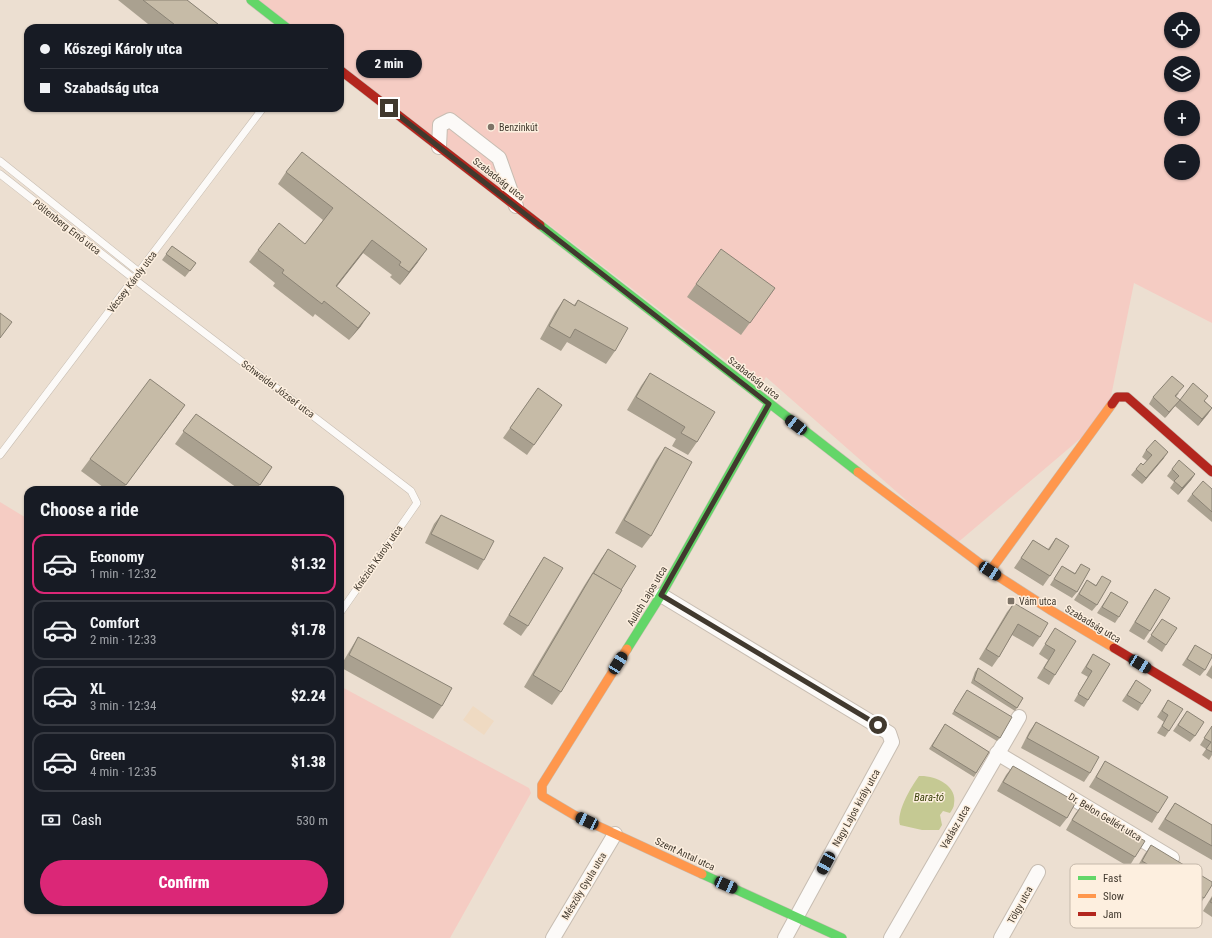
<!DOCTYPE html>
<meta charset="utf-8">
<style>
:root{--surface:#171b24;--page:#20242c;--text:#f1f3f6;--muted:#9ea1a6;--line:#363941;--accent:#db2777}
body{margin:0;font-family:"Roboto Condensed",sans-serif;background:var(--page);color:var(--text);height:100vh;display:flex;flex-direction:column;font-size:15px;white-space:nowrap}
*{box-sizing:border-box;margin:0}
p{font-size:13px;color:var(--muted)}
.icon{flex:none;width:22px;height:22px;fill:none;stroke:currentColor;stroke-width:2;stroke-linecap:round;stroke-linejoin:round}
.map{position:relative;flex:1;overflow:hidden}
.side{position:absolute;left:24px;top:486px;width:320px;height:428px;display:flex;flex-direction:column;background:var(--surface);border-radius:12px;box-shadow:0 1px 3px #0004}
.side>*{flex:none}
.hud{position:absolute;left:24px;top:24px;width:320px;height:88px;border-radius:12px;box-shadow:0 1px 3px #0004;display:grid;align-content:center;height:88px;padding:0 16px;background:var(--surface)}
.buttons{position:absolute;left:1164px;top:12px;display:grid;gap:8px}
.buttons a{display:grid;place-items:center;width:36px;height:36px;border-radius:50%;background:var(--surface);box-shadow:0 1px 3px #0004;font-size:20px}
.end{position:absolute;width:18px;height:18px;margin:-9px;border:5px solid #41392e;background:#fff;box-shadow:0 0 0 2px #fff}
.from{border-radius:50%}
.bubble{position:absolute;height:28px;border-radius:14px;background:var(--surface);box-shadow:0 1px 3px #0004;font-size:13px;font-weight:800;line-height:28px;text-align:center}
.car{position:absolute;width:12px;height:24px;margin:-12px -6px;border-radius:5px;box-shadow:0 0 3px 1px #0007;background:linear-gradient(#222 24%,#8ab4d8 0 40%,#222 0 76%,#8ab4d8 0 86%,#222 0)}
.hud b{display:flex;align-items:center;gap:14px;height:38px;font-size:15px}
.hud b+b{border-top:1px solid var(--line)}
.hud i{width:10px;height:10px;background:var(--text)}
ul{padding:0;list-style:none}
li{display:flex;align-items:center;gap:12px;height:60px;margin:0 8px 6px;padding:0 8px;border:2px solid var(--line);border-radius:12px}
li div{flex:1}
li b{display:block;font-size:15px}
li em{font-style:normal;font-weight:800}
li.current{border-color:var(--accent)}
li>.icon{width:36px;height:36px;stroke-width:1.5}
h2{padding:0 16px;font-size:18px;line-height:48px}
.pay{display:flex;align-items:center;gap:10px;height:44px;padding:0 16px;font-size:15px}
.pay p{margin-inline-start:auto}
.button{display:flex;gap:8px;margin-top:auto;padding:8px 16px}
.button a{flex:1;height:46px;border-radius:24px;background:var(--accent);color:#fff;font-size:16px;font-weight:800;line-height:46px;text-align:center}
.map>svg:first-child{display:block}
.built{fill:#efdac2}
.green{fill:#f5ccc3;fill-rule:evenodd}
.water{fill:#c5c993}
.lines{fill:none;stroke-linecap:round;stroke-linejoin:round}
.lane-casing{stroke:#c7bdb2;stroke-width:8}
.street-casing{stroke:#c7bdb2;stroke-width:16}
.fast-casing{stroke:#c7bdb2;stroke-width:10}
.slow-casing{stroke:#c7bdb2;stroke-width:10}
.jam-casing{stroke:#c7bdb2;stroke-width:10}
.lane{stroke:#fcfaf8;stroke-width:7}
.street{stroke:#fcfaf8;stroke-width:14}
.fast{stroke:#63d668;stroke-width:9}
.slow{stroke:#ff974d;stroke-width:9}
.jam{stroke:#b3261e;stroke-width:9}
.wall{fill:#aaa190}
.shaded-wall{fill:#8b8375}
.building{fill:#c6bba7;stroke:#8b8375}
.route{stroke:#41392e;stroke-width:5}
.poi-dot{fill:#7d7367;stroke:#fdefdf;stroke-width:1.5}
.labels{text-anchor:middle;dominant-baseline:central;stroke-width:3;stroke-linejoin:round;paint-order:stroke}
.poi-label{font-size:10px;fill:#41392e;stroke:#fdefdf;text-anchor:start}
.street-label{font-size:10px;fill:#41392e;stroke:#fdefdf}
.water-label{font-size:11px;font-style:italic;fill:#3d440e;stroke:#fdefdf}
.key{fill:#fdefdf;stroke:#c5b8aa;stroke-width:1}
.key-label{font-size:11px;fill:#41392e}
</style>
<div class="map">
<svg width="1212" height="938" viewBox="0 0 1212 938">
<rect width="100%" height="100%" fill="#ecdfd1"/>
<path class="built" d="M473,706L494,721L484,735L463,720Z"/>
<g class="green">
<path d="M257,0H1212V323L1134,283L1107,416L956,544L766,377L760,387L340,64V28H294ZM1171,19H1193V41H1171ZM1171,63H1193V85H1171ZM1171,107H1193V129H1171ZM1171,151H1193V173H1171Z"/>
<path d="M0,502L28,519V910H340V686L529,788L531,793L450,938H0Z"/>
</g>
<path class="water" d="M919,776C934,775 958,785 954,804C954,807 952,810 950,813L943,811L940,815L942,825L939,830H922L900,825C896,812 911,787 919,776Z"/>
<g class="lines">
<g class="lane-casing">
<g id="lane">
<path d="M0,161L139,272"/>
<path d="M0,174L134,279L411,491L417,503L340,613"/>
<path d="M0,455L263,108"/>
</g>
</g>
<g class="street-casing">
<g id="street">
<path d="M439,147L440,125L450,120L499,158L516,206"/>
<path d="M661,595L889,733L892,742L785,938"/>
<path d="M997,753L1172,858"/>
<path d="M553,938L615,834"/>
<path d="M891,938L1019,717"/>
<path d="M1001,938L1038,872"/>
</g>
</g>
<g class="fast-casing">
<g id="fast">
<path d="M251,0L287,28"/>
<path d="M540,225L858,472"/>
<path d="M627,649L661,595L769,404"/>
<path d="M702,874L842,938"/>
</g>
</g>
<g class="slow-casing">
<g id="slow">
<path d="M858,472L990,571L1052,611L1114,648"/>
<path d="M990,571L1112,404"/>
<path d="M627,649L542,785V796L574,815L702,874"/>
</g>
</g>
<g class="jam-casing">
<g id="jam">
<path d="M340,70L540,225"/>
<path d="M1112,404L1117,397H1127L1212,472"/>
<path d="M1114,648L1212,707"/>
</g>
</g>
<use href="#lane" class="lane"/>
<use href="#street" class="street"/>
<use href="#fast" class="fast"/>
<use href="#slow" class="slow"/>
<use href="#jam" class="jam"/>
</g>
<g class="wall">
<path d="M118,0H187L223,28H153Z"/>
<path d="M286,172L418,262L400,285L390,277L392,275L363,253L336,287L361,326L349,340L315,314L313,317L273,286L275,283L249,262L258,250L305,244L323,220L278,184Z"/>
<path d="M172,246L196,263L185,277L162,260Z"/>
<path d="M696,284L775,288L741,335L687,297Z"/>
<path d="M564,299L574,305L578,300L615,351L606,364L567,342L561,351L540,339L555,312Z"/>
<path d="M650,373L697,442L688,455L672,446L676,439L627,410L641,386Z"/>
<path d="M538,388L562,405L527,455L503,438Z"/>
<path d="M1179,393L1176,397L1180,400L1205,401L1212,408L1198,426L1175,406L1165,418L1149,404L1153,397Z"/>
<path d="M185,405L122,490H107L81,471L90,459Z"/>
<path d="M196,414L272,467L256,490H240L175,444Z"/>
<path d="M665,447L651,536L642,548L615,533L656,460Z"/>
<path d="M1146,450L1164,458L1142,484L1131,475L1136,469L1143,465L1147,461L1142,457Z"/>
<path d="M1172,469L1195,474L1191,480L1178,495L1170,488L1174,482L1167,476Z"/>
<path d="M1212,489V522L1187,501L1192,494Z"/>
<path d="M441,515L484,560L478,570L425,543L434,524Z"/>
<path d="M1056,538L1050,576L1043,586L1014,568L1033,540L1048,549Z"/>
<path d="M608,549L561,692L552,705L524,687L584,586L601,559Z"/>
<path d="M544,557L528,626L521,636L503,624L538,566Z"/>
<path d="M1081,564L1077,592L1072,598L1050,585L1062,566L1075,573Z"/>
<path d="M1102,576L1097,605L1092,611L1074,600L1087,580L1096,585Z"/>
<path d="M1155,589L1150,631L1144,640L1129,631L1149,598Z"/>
<path d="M1111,592L1119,617L1115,623L1097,613Z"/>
<path d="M1014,603L1040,637L1033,647L1012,635L999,657L992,667L979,659L1007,612Z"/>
<path d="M1162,619L1166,645L1162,652L1147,642Z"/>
<path d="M1055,628V675L1049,685L1037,678L1048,660L1039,654Z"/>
<path d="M358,637L442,706L433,719L340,667L350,650Z"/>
<path d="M1195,645L1205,670L1200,676L1182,665Z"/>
<path d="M1093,654L1110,664L1084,707L1074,701L1088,677L1081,673Z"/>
<path d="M1212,665V679L1206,675Z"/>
<path d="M978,668L1023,698L1015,711L971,683L975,672Z"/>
<path d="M1136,680L1142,704L1138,711L1122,701Z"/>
<path d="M965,693L1000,738L997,741L952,714Z"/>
<path d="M1168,700L1169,731L1165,737L1157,733L1164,722L1157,717Z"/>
<path d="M1187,711L1195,736L1190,742L1173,731Z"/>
<path d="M1036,722L1090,773L1084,782L1021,748L1029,732Z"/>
<path d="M945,724L989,752L974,777L929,749Z"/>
<path d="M1212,726V755L1209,760L1202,755L1206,749L1200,745Z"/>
<path d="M1105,761L1158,813L1152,823L1089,787L1099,771Z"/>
<path d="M1013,766L1067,818L1060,827L997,791L1006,775Z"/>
<path d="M1175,803L1212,825V860L1158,829L1168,813Z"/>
<path d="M1082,805L1135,857L1129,867L1066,830L1075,814Z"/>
<path d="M1151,845L1204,898L1198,908L1135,871L1144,855Z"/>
<path d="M1212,896V917L1203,911Z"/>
</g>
<g class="shaded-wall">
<path d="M372,240L363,253L327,299L336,286Z"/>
<path d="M427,249L418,262L400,285L409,272Z"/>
<path d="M370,313L361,326L349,340L358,328Z"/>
<path d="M1180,400L1165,418L1169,412Z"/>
<path d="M185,405L176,418L122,490Z"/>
<path d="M1212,408L1208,414L1198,426L1202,419Z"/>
<path d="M1168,452L1164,458L1142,484L1146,478Z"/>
<path d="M1195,474L1191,480L1178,495L1182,488Z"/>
</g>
<g class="building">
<path d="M143,0H187L223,28H179Z"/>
<path d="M302,152L427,249L409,272L399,265L401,262L372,240L336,286L370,313L358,328L324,301L322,304L282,273L284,270L258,250L279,223L305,244L333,208L286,172Z"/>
<path d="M172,246L196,263L190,271L166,254Z"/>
<path d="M721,249L775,288L750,323L696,284Z"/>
<path d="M564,299L575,306L578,300L628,328L615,351L575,329L570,338L549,326Z"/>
<path d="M0,313L12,322L0,338Z"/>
<path d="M650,373L715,412L697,442L681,433L685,427L636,397Z"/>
<path d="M1172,376L1184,386L1175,396L1180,400L1193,383L1208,396L1204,401L1212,408L1202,419L1180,400L1169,412L1153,397Z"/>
<path d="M150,379L185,405L126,485L90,459Z"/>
<path d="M538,388L562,405L534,445L510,428Z"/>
<path d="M196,414L272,467L260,485L183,431Z"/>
<path d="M1155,440L1168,452L1146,478L1136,469L1141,463L1143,465L1152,455L1146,450Z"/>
<path d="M665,447L692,462L651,536L624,520Z"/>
<path d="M1179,460L1195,474L1182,488L1174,481L1179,476L1172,469Z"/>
<path d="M1203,481L1212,489V512L1192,494Z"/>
<path d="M441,515L494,541L484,560L431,534Z"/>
<path d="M1056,538L1069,546L1050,576L1021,558L1033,540L1049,550Z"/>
<path d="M608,549L636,566L621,590L593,573V574Z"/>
<path d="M544,557L563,568L528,626L509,615Z"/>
<path d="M1081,564L1090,569L1077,592L1054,579L1062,566L1075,574Z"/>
<path d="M593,573L622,590L561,692L533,675Z"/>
<path d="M1102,576L1111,581L1097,605L1079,594L1087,580L1096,586Z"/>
<path d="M1155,589L1170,598L1150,631L1135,622Z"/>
<path d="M1111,592L1128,602L1119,617L1102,607Z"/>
<path d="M1014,603L1048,623L1040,637L1018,624L999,657L986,649Z"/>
<path d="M1162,619L1177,628L1166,645L1151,635Z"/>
<path d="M1055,628L1076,641L1055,675L1044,668L1055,650L1045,644Z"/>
<path d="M358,637L452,688L442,706L349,655Z"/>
<path d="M1195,645L1212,655V657L1205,670L1187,659Z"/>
<path d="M1093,654L1110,664L1088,700L1078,694L1092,671L1086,667Z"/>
<path d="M978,668L1023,698L1017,708L974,680Z"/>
<path d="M1136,680L1151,690L1142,704L1127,695Z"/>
<path d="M967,690L1012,717L1000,738L954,711Z"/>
<path d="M1168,700L1183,709L1169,731L1162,726L1168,715L1162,711Z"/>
<path d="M1187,711L1204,722L1195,736L1178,725Z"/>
<path d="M1036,722L1099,757L1090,773L1027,738Z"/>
<path d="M945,724L989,752L976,773L932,746Z"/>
<path d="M1212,726V752L1206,749L1211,742L1204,738Z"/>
<path d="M1105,761L1168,797L1158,813L1096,777Z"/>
<path d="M1013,766L1076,802L1067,818L1003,782Z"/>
<path d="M1175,803L1212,825V846L1165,819Z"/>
<path d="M1082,805L1145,841L1135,857L1072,820Z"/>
<path d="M1151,845L1212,882V885L1204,898L1142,861Z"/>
<path d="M1212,898V903L1210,902Z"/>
</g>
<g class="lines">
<path class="route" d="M389,108L769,404L661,595L878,725"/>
</g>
<g class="poi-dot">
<circle cx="491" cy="127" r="4"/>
<rect x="1007" y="597" width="8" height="8" rx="2"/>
</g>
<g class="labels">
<g class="poi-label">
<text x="499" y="127">Benzinkút</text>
<text x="1019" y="601">Vám utca</text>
</g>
<g class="street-label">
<text transform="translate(499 179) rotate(38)">Szabadság utca</text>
<text transform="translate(67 227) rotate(38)">Pöltenberg Ernő utca</text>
<text transform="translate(132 282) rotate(-53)">Vécsey Károly utca</text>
<text transform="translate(754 378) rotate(38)">Szabadság utca</text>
<text transform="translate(278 389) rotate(37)">Schweidel József utca</text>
<text transform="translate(378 558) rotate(-55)">Knézich Károly utca</text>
<text transform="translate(647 596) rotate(-59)">Aulich Lajos utca</text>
<text transform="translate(1093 624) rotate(31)">Szabadság utca</text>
<text transform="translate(856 808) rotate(-61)">Nagy Lajos király utca</text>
<text transform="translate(1105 817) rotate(31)">Dr. Belon Gellért utca</text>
<text transform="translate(955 827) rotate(-60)">Vadász utca</text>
<text transform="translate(685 854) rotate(25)">Szent Antal utca</text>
<text transform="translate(584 886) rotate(-59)">Mészöly Gyula utca</text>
<text transform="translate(1020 905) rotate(-61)">Tölgy utca</text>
</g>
<g class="water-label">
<text x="929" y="797">Bara-tó</text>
</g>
</g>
<rect x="1070" y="864" width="132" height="64" rx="6" class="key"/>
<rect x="1078" y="876" width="18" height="4" fill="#63d668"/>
<rect x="1078" y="894" width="18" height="4" fill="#ff974d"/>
<rect x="1078" y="912" width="18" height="4" fill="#b3261e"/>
<g class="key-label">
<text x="1103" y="882">Fast</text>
<text x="1103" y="900">Slow</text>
<text x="1103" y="918">Jam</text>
</g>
</svg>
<div class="buttons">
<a><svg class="icon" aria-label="locate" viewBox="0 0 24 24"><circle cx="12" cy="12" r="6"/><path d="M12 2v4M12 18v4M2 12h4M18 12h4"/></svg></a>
<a><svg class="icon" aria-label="layers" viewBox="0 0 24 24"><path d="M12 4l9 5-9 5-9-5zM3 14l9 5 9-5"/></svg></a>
<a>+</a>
<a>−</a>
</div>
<i class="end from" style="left:878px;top:725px"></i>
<i class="end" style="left:389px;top:108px"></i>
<div class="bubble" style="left:356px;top:50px;width:66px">2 min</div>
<i class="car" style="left:796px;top:425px;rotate:308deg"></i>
<i class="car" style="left:990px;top:571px;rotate:123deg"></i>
<i class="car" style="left:618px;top:663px;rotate:32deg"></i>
<i class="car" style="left:1140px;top:664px;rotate:121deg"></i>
<i class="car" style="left:587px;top:821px;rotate:295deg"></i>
<i class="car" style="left:826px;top:863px;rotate:208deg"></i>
<i class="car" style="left:726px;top:885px;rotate:114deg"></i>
<div class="hud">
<b><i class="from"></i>Kőszegi Károly utca</b>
<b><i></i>Szabadság utca</b>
</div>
<section class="side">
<h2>Choose a ride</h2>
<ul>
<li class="current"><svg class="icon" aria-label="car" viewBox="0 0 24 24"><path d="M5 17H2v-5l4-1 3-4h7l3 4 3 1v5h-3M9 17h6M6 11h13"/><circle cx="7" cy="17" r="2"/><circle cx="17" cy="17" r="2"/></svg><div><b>Economy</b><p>1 min · 12:32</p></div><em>$1.32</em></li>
<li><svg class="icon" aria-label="car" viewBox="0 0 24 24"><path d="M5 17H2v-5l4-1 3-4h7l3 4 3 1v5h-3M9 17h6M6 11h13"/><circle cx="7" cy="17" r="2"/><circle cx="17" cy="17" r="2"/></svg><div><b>Comfort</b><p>2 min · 12:33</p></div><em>$1.78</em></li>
<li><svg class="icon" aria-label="car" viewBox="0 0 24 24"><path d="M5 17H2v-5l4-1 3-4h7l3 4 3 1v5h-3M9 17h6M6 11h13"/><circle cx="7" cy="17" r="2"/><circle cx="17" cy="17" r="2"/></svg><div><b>XL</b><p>3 min · 12:34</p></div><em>$2.24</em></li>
<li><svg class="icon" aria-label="car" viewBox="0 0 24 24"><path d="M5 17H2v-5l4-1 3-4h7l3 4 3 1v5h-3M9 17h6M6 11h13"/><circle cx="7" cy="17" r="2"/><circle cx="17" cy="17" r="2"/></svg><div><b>Green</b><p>4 min · 12:35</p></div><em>$1.38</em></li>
</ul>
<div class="pay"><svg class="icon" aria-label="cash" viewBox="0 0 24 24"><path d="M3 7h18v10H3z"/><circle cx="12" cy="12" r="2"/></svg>Cash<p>530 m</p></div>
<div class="button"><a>Confirm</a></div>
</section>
</div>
